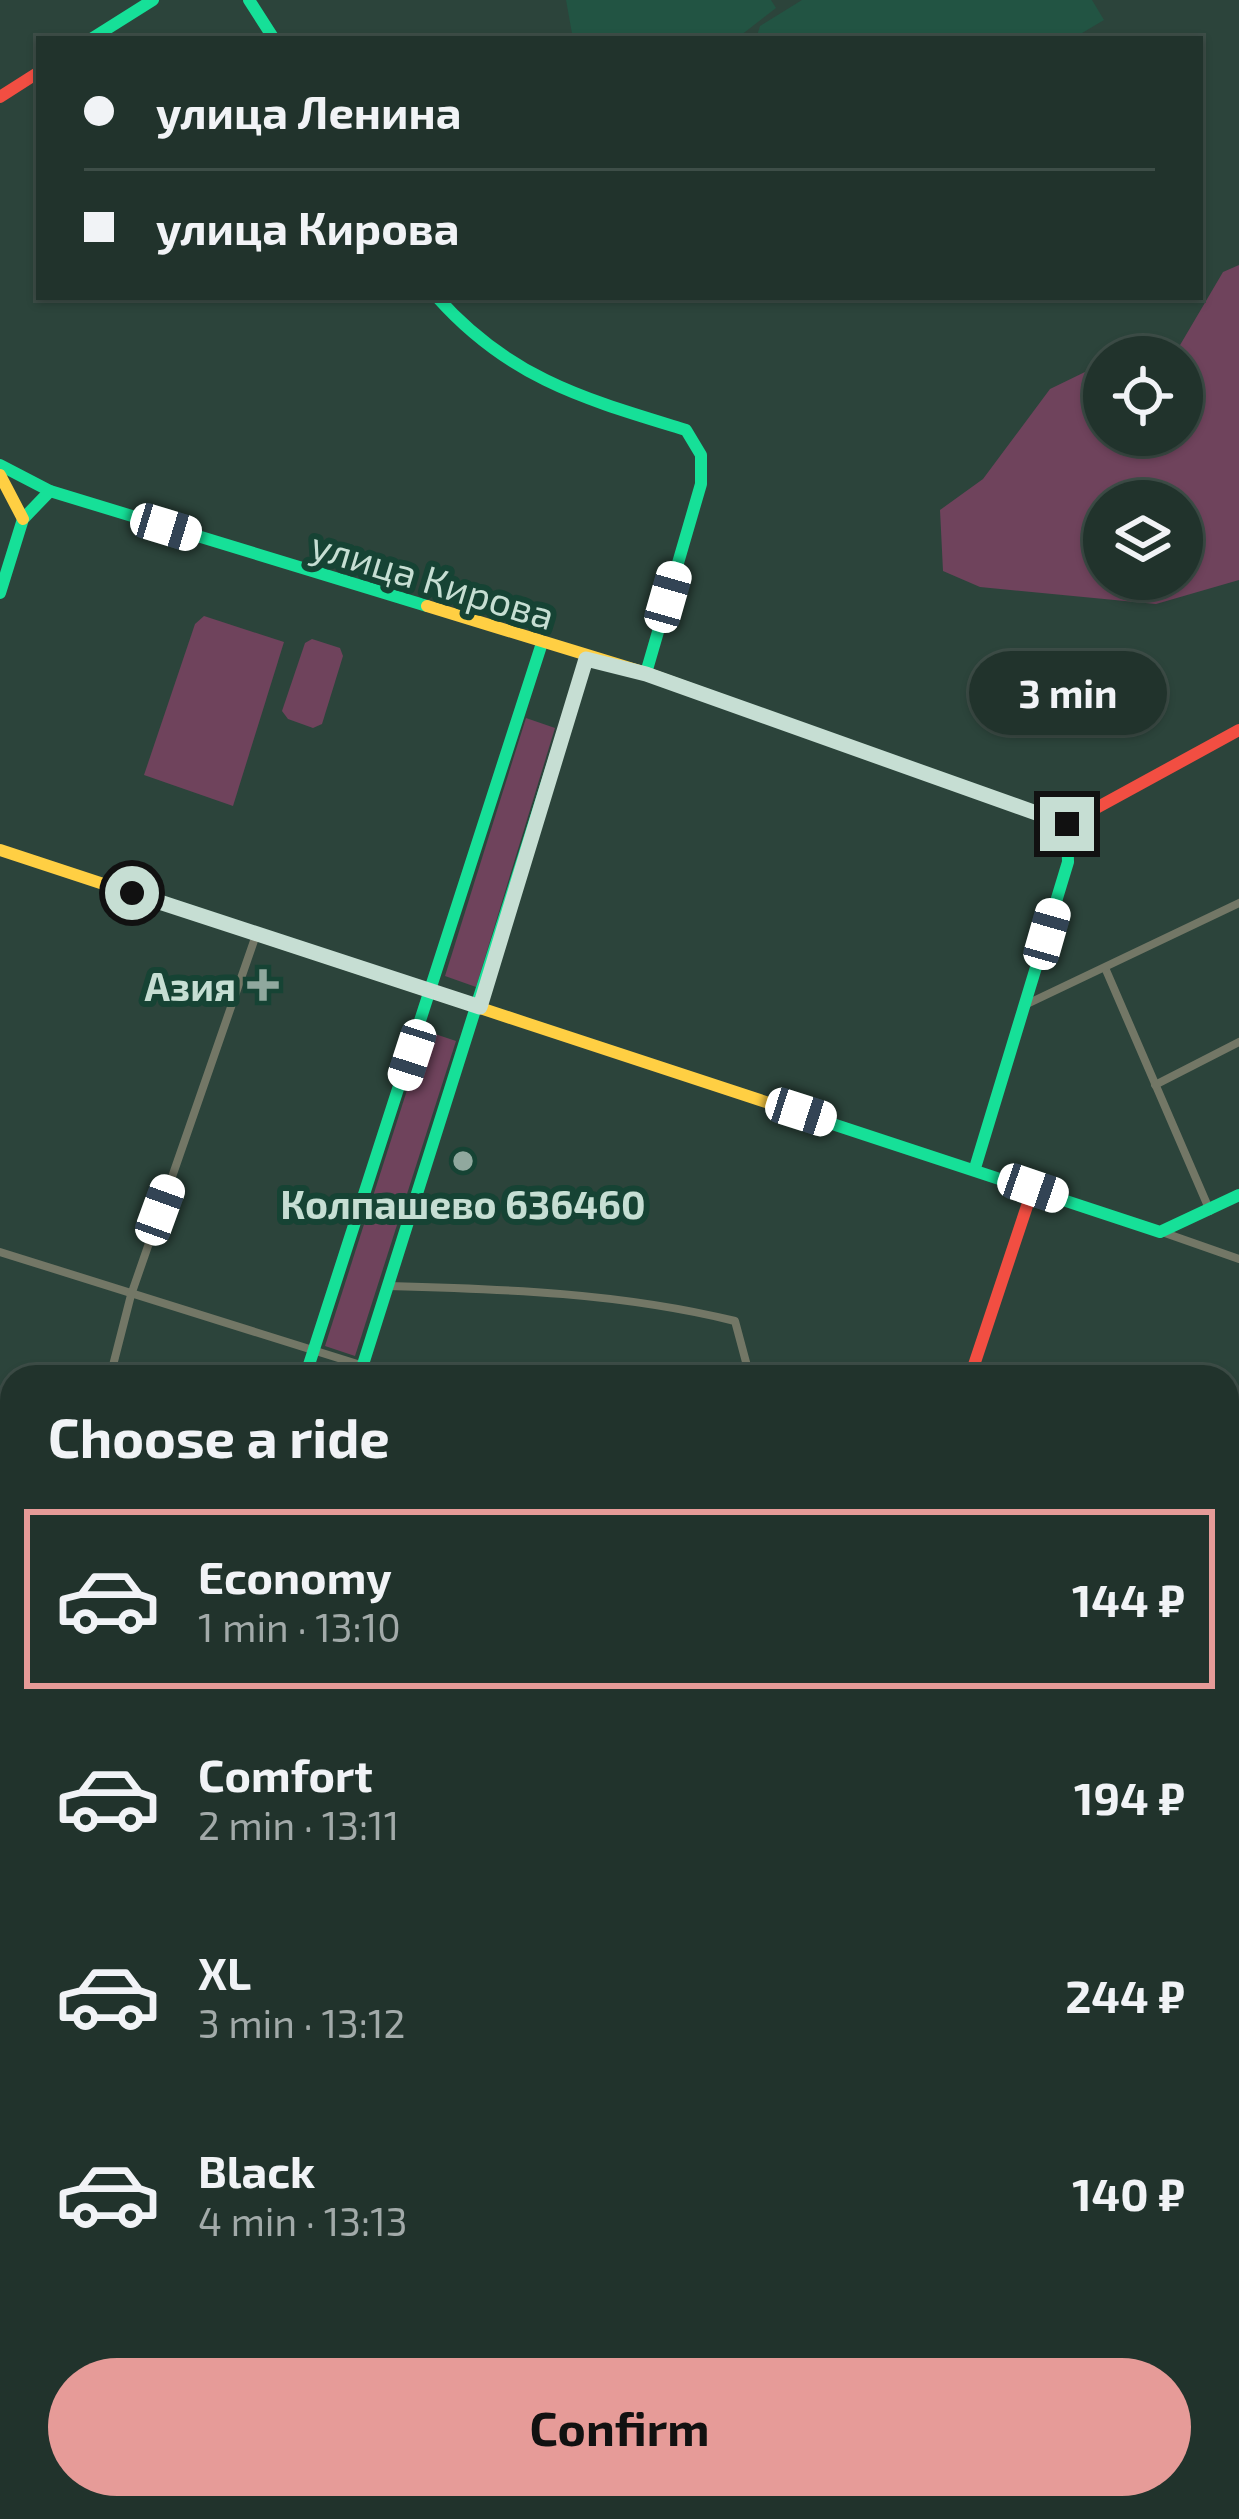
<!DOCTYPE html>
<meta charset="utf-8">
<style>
:root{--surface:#21332c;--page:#2d3f38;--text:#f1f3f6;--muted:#a2aaa9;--line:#3e4e48;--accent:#e69b98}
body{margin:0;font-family:"Exo 2",sans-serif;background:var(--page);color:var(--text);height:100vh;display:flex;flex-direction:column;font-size:45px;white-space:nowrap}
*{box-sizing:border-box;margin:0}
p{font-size:39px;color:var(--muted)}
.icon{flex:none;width:66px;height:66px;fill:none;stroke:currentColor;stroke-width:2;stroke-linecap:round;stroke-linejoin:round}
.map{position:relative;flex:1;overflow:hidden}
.sheet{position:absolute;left:0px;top:1365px;width:1239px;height:1155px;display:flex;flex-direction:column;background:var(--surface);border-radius:36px 36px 0 0;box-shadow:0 3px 9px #0004,0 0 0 3px var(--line)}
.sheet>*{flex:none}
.top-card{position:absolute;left:36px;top:36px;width:1167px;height:264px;border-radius:0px;box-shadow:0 3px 9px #0004,0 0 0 3px var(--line);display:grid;align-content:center;height:264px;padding:0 48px;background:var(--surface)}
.fabs{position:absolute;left:1083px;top:336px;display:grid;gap:24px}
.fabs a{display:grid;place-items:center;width:120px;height:120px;border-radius:50%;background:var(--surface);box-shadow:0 3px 9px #0004,0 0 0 3px var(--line);font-size:60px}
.end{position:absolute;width:54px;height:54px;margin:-27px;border:15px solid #c6ded3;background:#111;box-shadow:0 0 0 6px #111}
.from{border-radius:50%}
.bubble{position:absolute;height:84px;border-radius:42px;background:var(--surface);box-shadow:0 3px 9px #0004,0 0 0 3px var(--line);font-size:39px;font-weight:700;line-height:84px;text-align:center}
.car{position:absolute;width:36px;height:72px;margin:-36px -18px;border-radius:15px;box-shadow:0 0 9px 3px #0007;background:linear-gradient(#fff 24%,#345 0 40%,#fff 0 76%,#345 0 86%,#fff 0)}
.top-card b{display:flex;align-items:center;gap:42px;height:114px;font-size:45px}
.top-card b+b{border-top:3px solid var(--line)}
.top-card i{width:30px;height:30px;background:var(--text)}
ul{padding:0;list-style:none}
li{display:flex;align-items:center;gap:36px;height:180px;margin:0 24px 18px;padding:0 24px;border:6px solid transparent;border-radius:0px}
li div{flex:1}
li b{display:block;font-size:45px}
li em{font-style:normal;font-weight:700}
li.on{border-color:var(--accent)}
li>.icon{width:108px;height:108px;stroke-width:1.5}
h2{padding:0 48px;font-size:54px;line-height:144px}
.action{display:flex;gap:24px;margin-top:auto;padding:24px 48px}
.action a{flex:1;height:138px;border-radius:72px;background:var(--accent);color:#111;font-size:48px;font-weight:700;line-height:138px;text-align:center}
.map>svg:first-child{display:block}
.built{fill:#225443}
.green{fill:#6f435c;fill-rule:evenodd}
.water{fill:#046d52}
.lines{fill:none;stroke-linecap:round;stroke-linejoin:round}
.ferry{stroke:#62e1b4;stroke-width:3;stroke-dasharray:15 12;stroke-linecap:butt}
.street{stroke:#737766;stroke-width:8}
.fast{stroke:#16e098;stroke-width:12}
.slow{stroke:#ffcf43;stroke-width:12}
.jam{stroke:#f24e42;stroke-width:12}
.route{stroke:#c6ded3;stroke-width:15}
.poi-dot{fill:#90a89e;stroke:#164334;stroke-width:4.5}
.labels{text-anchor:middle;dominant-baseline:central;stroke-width:12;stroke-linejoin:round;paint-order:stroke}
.street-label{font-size:39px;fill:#c6ded3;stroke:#164334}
.poi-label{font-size:39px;font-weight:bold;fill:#c6ded3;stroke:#164334;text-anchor:end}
</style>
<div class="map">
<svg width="1239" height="2519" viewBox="0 0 1239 2519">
<rect width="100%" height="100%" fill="#2c443b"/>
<g class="built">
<path d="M566,0H771L776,8L736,39H573Z"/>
<path d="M802,0H1092L1104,20L1072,39H756L760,26Z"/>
</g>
<g class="green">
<path d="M1239,265V580L1156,604L980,587L943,571L940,510L983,479L1050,389L1085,372L1104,381V435H1182V357H1173L1223,272ZM1104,501H1182V579H1104Z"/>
<path d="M204,616L284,642L233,806L144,775L195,624Z"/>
<path d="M312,639L340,648L343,656L322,724L313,728L288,719L282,711L305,643Z"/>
<path d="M526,718L555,728L476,987L445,976Z"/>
<path d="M426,1031L456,1041L355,1356L325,1346Z"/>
</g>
<path class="water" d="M1239,1904V2519H0V2112L12,2117V2508H1227V1916Z"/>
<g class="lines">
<g class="ferry">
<path d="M675,2508L681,2519"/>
<path d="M779,2519L780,2508"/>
</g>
<g class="street">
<path d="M1106,970L1210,1211"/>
<path d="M1027,1004L1239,903"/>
<path d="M1155,1085L1239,1042"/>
<path d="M1162,1232L1239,1259"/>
<path d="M0,1252L399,1377"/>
<path d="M388,1286C506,1289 621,1293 735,1321L750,1377"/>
<path d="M110,1377L131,1295L256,935"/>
<path d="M1227,1632L1239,1634"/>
<path d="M0,1864H12"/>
</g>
<g class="fast">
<path d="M249,0L274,39"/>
<path d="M91,39L153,0"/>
<path d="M437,297C510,379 585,399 686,430L701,455V484L646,673"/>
<path d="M0,465L50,491L427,606"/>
<path d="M0,593L23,519L50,491"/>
<path d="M784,1108L1160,1232L1239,1195"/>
<path d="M975,1168L1068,862L1067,824"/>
<path d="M305,1377L541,646"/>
<path d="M359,1377L586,659"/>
</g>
<g class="slow">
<path d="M0,475L23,519"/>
<path d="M427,606L646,673L1067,824"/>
<path d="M0,850L784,1108"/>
<path d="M0,1641L12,1644"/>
</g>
<g class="jam">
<path d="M0,97L39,72"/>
<path d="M1067,824L1239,730"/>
<path d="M970,1377L1033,1188"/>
</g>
</g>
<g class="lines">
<path class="route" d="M132,893L480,1007L586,659L646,674L1067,824"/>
</g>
<g class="poi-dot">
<path d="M257 967h12v12h12v12h-12v12h-12v-12h-12v-12h12z"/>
<circle cx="463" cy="1161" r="12"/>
</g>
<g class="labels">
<g class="street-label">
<text transform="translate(433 579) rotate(17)">улица Кирова</text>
</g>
<g class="poi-label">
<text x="236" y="985">Азия</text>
<text x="463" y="1203" text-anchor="middle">Колпашево 636460</text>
</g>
</g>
</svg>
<div class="fabs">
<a><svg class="icon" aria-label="locate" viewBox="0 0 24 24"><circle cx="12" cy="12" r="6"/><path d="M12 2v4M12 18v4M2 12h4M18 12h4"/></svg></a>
<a><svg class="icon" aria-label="layers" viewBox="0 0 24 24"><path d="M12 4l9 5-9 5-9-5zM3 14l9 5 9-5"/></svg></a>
</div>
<i class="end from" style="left:132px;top:893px"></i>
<i class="end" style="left:1067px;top:824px"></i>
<div class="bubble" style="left:969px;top:651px;width:198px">3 min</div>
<i class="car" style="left:166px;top:527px;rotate:107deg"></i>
<i class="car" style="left:668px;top:597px;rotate:16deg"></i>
<i class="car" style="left:1047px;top:934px;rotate:16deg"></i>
<i class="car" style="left:412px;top:1055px;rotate:198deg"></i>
<i class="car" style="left:801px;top:1112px;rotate:108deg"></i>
<i class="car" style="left:1033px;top:1188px;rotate:109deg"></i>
<i class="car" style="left:160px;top:1210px;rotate:20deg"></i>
<div class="top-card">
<b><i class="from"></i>улица Ленина</b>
<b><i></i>улица Кирова</b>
</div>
<section class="sheet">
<h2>Choose a ride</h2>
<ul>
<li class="on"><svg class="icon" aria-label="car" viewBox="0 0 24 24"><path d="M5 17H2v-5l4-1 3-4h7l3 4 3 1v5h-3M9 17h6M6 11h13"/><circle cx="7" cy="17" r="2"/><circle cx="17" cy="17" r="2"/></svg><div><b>Economy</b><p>1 min · 13:10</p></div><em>144 ₽</em></li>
<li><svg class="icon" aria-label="car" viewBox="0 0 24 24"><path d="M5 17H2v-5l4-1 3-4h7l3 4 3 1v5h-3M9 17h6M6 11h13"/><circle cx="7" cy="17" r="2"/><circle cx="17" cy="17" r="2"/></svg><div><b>Comfort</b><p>2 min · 13:11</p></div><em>194 ₽</em></li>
<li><svg class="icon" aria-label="car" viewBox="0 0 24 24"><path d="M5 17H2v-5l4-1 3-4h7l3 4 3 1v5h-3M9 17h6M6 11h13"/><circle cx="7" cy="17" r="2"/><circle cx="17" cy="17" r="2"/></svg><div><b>XL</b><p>3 min · 13:12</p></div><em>244 ₽</em></li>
<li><svg class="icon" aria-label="car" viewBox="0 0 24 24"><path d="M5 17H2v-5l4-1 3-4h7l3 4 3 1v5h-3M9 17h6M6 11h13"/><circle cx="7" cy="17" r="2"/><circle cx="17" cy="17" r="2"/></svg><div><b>Black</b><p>4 min · 13:13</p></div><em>140 ₽</em></li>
</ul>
<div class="action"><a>Confirm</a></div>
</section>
</div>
